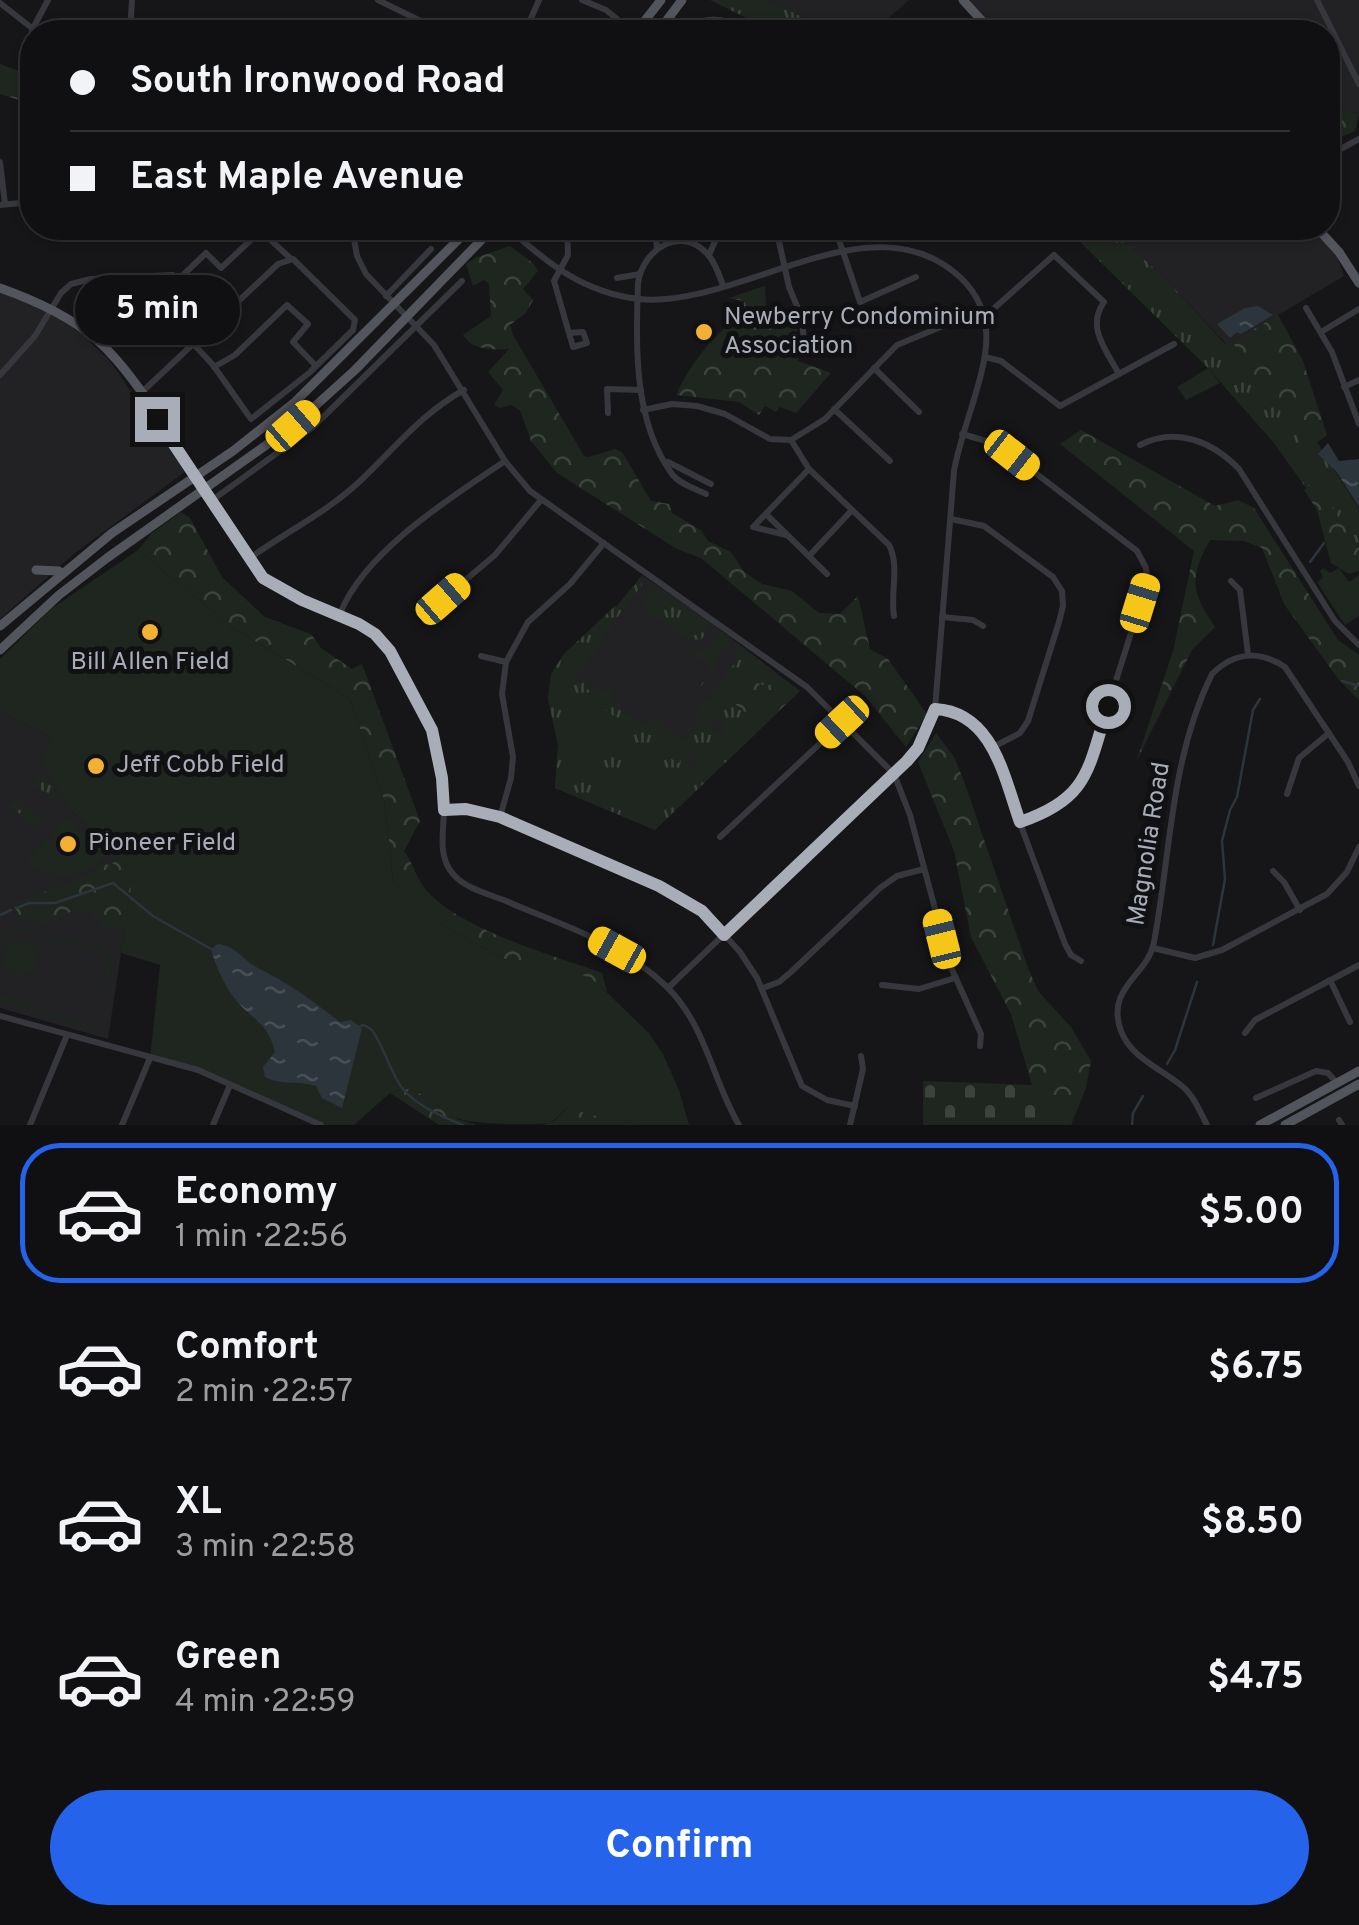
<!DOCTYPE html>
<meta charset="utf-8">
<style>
:root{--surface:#101012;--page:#1e1e20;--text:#f1f3f6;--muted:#9c9d9f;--line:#303032;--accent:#2563eb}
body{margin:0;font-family:Overpass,sans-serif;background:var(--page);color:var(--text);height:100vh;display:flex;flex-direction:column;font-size:38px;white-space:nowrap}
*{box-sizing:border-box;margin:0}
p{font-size:32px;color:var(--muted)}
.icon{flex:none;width:55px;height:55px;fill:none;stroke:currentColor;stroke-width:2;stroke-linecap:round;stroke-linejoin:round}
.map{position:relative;height:1125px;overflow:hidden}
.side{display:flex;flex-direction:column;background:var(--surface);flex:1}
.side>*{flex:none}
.guide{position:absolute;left:20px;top:20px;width:1320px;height:220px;border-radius:40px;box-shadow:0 2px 8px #0004,0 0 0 2px var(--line);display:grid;align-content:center;height:220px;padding:0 50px;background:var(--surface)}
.end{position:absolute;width:45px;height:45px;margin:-22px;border:12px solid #a8adb8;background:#111;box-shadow:0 0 0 5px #111}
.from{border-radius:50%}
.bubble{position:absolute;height:70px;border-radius:35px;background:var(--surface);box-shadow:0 2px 8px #0004,0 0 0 2px var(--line);font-size:32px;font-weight:700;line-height:70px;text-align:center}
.car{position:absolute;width:30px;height:60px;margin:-30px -15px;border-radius:12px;box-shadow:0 0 8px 2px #0007;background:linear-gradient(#f5c518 24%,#345 0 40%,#f5c518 0 76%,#345 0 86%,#f5c518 0)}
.guide b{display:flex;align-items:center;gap:35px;height:95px;font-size:38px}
.guide b+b{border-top:2px solid var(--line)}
.guide i{width:25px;height:25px;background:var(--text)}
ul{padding:18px 0 0;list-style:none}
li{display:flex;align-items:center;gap:30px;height:140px;margin:0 20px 15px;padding:0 30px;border:5px solid transparent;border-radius:40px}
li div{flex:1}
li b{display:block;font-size:38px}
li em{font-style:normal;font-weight:700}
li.active{border-color:var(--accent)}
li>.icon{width:90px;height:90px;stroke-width:1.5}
.primary-button{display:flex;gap:20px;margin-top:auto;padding:20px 50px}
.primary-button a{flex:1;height:115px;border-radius:60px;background:var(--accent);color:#fff;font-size:40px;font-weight:700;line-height:115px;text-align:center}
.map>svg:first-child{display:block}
.built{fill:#222225}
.grass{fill:url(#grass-tufts)}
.forest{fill:url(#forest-crowns)}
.cemetery{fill:url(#cemetery-stones)}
.park{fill:#1e261f}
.water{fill:url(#water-ripples)}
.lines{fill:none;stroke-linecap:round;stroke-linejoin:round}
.stream{stroke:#2c353c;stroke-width:2.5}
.minor{stroke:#37383d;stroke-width:6}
.major{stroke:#53555c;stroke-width:9}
.route{stroke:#a8adb8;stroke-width:12}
.poi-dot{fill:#f2b134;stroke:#111113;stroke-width:4}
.labels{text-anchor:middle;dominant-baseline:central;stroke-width:10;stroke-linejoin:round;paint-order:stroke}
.poi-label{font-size:25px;fill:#a8adb8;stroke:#111113;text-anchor:start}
.street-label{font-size:25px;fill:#a8adb8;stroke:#111113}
</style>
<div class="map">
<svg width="1359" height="1125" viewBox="0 0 1359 1125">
<defs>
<pattern id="grass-tufts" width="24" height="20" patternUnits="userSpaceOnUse" patternTransform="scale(2.5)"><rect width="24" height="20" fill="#1e261f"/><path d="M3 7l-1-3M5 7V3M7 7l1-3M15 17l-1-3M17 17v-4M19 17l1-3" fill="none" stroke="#3c433d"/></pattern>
<pattern id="forest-crowns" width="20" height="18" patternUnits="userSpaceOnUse" patternTransform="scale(2.5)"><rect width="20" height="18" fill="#1e261f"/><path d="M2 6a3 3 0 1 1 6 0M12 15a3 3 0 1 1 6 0" fill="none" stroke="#3c433d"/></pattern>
<pattern id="cemetery-stones" width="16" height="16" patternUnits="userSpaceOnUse" patternTransform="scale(2.5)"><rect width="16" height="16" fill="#1e261f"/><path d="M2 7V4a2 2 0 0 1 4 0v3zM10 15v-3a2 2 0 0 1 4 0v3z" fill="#3c433d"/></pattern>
<pattern id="water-ripples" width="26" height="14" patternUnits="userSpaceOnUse" patternTransform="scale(2.5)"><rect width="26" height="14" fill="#2c353c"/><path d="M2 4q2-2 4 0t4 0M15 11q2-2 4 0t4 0" fill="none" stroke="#485056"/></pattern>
</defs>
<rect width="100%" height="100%" fill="#161618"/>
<g class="built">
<path d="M768,0H909L872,32H832Z"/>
<path d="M963,0H1359V113L1328,110V32H992Z"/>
<path d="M1110,228H1311L1336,253L1344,276L1227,345L1166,279Z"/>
<path d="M0,292L33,303L79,331L109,360L186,471L75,553L0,619Z"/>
<path d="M642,575L704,617L800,691L655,830L555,788L558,745L548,699L551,674L564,654L618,604Z"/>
<path d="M0,711L52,737L67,806L133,874L108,1039L0,1008Z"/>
</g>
<g class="grass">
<path d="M710,0H768L832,32H775Z"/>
<path d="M1066,228H1110L1166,279L1226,345L1232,342L1307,449L1317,442L1359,509V548L1318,487L1312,484L1306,488L1274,443L1208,368Z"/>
<path d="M641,577L642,585L608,629L611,634L606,633L581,670L590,678L579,670L572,678L581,685L586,677L589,680L584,687L593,693L598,688L605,692L611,686L614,706L646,727L655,716L666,724L654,747L678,763L685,754L693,759L687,768L695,773L697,753L694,757L686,753L691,745L686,741L700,720L723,736L722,711L711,726L694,714L704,700H713L710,697L739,657L735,653L741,647L800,691L789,701L786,694L757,712L769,721L655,830L555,788L558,745L548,699L551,674L564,654L615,606L619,607Z"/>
<path d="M656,587L710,624L702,639L691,640L646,610L645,598Z"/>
<path d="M721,633L728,635L731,643L728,648L724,647L716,659L718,663L699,689L711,667L686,649L696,653L708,647Z"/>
<path d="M41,774L55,791L57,802L42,820L32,825L10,805L16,798L41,818L55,802L34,783Z"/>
</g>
<g class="forest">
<path d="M0,64L32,76V104L0,94Z"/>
<path d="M1328,110L1359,113L1355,131L1328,143Z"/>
<path d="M510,246L534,264L538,271L523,289L533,300L526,313L510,325L513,335L584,456L589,457L615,449L622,452L651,501L669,504L672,513L702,531L708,541L731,552L744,572L762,584L792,591L819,613L840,614L858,596L870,649L888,659L927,714L906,747L865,696L701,558L677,549L557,473L531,441L520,410L511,405L500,408L494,405L503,390L488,372L509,349C493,350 473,351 463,335L491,316L489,284L484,280L473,286L466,264L475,258Z"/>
<path d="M765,286L766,306L774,324L797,327L798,361L831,373L796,413L780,407L776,412L765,406L759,415L739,402L676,395C691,363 714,333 743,314L744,301L729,298Z"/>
<path d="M1278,315L1303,361L1327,435L1307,450L1232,342Z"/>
<path d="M1081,430L1215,506L1238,500L1254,508L1338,640L1359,655V700L1339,680L1284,604L1262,548L1244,541L1210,540C1189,577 1191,593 1215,627L1192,650L1136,762L1173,651L1194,551L1060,444Z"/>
<path d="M1312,484L1318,486L1359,548V571L1349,574L1331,563L1317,510L1304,490Z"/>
<path d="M181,512L190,518L222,577L265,617L311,634L321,648L352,669L362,664L420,821L404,851C413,863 417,880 427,891C462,930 552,955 602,973L607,992L597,983L505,959L450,930L412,905L393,879L384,800L350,699L232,627L138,550L152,533Z"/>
<path d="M735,681H752L787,694L789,701L769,721L757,712H745L727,697L728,686Z"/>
<path d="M936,733L954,757L964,781L1028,968L1038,991L1071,1027L1091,1061L1086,1088L1071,1125L1032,1085L1011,1014L971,937L954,851L918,762Z"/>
<path d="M119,859L154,868L137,943L125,930L104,928L88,911L70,912L57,920L51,918L42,925L29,918L22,923L14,905C44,888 78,886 104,864L110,865Z"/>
<path d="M405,1088L428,1096L457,1119L477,1125H439L390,1093Z"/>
<path d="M567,1108L620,1115L634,1125H543L554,1121Z"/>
</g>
<path class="cemetery" d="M923,1081L1032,1085L1072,1125H923Z"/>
<g class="park">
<path d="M1208,368L1220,383L1186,400L1177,387Z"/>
<path d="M138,550L232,627L350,699L384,800L393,879L412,904L450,930L505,959L585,976L597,983L649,1033L663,1054L679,1090L689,1125H634L620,1115L607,1119L567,1108C561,1112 557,1119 549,1123C531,1125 470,1125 453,1117C436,1107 426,1093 405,1088L390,1093L354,1125H321L198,1070L150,1058L160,965L121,953L133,874L67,806L42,760L52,737L0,711V659L51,609Z"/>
<path d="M1323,568L1330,573L1339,568L1349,582L1359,575V616L1345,625L1317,582L1323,578L1320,571Z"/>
<path d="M587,701L596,703L635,732C619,761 579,772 558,742Z"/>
<path d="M666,727L691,744L679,763L653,747Z"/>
<path d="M644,767L665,773L678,783L653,824L609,800L627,773Z"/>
<path d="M64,821H69L107,856C80,882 57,881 26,862Z"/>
<path d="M15,927L109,951L112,960L100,1027H90L0,1000V996L93,1026L101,1021L108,954L16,930L7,934L0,959L5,933Z"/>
<path d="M10,940L31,944L38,956L35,967L17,976L1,962Z"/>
</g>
<g class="water">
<path d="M1258,306L1273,315L1241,334L1237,332L1230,338L1217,324L1245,308Z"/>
<path d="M1328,443L1339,461L1359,459V507L1336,471L1318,454Z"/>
<path d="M218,944C237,946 242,960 258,968C288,983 313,1001 340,1022L351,1020L362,1028L342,1108L322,1098L316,1086C297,1080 282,1086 265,1077L263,1067L275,1052C269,1028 259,1023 242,1007C227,992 216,968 211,949Z"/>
</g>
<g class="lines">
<g class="stream">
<path d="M1310,562L1324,543"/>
<path d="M1342,681L1359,686"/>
<path d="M17,908L29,903H55L113,883L153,916L211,949"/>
<path d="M0,915L11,910"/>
<path d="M1213,945L1225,879L1222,841L1230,810L1237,797L1253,710L1260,699"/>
<path d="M360,1026L364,1025L372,1030C383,1046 388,1064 397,1080C409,1103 440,1116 463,1125"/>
<path d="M1167,1064L1175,1050L1197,982"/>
<path d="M1132,1125L1133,1113L1143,1096"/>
</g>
<g class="minor">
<path d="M378,0L443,32"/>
<path d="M582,0L606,10L633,32"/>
<path d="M1317,0L1359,84"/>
<path d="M0,3L37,32"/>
<path d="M32,30L48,0"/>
<path d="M130,32L132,0"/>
<path d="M525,32L539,0"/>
<path d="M686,32C705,14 725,17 745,32"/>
<path d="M1328,156L1359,139"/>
<path d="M0,162L5,204"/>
<path d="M0,205L32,202"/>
<path d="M352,228L357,256L366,274L434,345L505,461L530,491L807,687L894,774L910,815L950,965L981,1034L980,1046"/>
<path d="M508,228C547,263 584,293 639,299C737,309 866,200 954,272C973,287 984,306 986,330C990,368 961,429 954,471L935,709L918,748L668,988"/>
<path d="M567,228L568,255L554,281L573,347L587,343L583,332L569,333"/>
<path d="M654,228L657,247"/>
<path d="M666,228L668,243"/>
<path d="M776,228L789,287L802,318L805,355"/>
<path d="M835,228L860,302L916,277"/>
<path d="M720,229L734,228"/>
<path d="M709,255L720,230"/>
<path d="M106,278C110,323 125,313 163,311L213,365L251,419L309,373L353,330L355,320L293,259L278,264L141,393"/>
<path d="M180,278L206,253L221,268L254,237L263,233L290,258"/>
<path d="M617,278L640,274"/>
<path d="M386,296L431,249"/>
<path d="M1306,308L1332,352L1359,424"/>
<path d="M1321,332L1359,309"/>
<path d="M985,357L1001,361L1060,406L1174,344"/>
<path d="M214,367L235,355L287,305L308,324L293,342L316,366"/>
<path d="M874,368L919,412"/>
<path d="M0,375L35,336L61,293L71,284L91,279L173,275L186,283L219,321"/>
<path d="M1344,387L1359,380"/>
<path d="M834,409L890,461"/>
<path d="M643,410L672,404L697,406L725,414L770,439L791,440L825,419L897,345L972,314L991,311L1054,255L1104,302C1086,327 1106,350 1119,374"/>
<path d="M608,413L607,389L641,390"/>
<path d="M962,434L993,443L1012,455L1137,551L1146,568L1147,582L1086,776C1069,802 1050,812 1020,822"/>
<path d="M791,440L809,469L889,545C900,566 890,593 894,616"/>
<path d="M1140,445C1176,426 1213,442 1239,469L1335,621L1359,645"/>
<path d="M668,462L711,484"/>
<path d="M204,490C221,514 248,568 269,583C307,611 365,610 392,654C422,703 443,750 444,809C444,830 437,856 453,874C466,889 489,894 506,901C561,925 622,943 666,986C706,1025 712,1079 739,1125"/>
<path d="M706,494C696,489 679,484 672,474C633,421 636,346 638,283C643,248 683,224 709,256C716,264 719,276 723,285"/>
<path d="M211,501L313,427L462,281"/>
<path d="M766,514L827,574"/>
<path d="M951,519L984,526L1053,577L1062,591L1063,606L1059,622L1028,721L1020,733L993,747"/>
<path d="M786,535L753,527L809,469"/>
<path d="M809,556L852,510"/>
<path d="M250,558C286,532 327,512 359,482C394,449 422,413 464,390"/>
<path d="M1231,581L1240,590L1248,654"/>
<path d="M443,599L495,555L541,500"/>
<path d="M340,614C364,552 450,498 505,461"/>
<path d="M942,617L973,620L983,626"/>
<path d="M481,656L506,662"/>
<path d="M935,709L965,716L989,740L1065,944L1071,955L1081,961"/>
<path d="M1287,794L1299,758L1329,733"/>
<path d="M444,810L466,809L500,817L659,886L703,911L740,952L757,978L802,1086L827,1100L855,1106"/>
<path d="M500,817L511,778L513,757L502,694L506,662L528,622L570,584L604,543"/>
<path d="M720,837L843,722"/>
<path d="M1273,871L1284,882L1300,910"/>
<path d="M1153,948L1195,958L1222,950L1327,894L1347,872L1359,847"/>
<path d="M1330,980L1350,1022"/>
<path d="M882,985L919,989L955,978"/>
<path d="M763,988L779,982L791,972L880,888L897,876L924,869"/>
<path d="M0,1016L198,1070L321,1125"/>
<path d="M1245,1033L1255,1020L1359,965"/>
<path d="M1256,1098L1316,1071L1328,1073L1337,1083"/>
<path d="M1339,1120L1342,1125"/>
<path d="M30,1125L67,1035"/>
<path d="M122,1125L150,1058"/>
<path d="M213,1125L230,1085"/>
<path d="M850,1125L863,1069L861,1056"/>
<path d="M1207,1125C1200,1112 1194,1096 1182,1086C1162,1069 1131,1058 1121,1031C1105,987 1148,976 1154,942C1171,852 1170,759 1212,674C1234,652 1259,650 1285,667L1348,762L1359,786"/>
</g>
<g class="major">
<path d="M963,0L992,32"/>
<path d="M636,32L661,0"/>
<path d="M658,32L682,0"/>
<path d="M1317,228L1339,252L1359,283"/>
<path d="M0,288C34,300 68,315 96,339C138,376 173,442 204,490"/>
<path d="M36,570L59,571"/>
<path d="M0,626L112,533L233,451L295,402L470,228"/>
<path d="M0,650L59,595L107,558L293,426L355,370L493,228"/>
<path d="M1260,1125L1359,1071"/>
<path d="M1285,1125L1359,1084"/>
</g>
</g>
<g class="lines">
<path class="route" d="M157,419L263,578L302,600L359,624L375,634L390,651L432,730L442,778L444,810L466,809L500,817L659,886L702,911L724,935L907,761L918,748L935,709C993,712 1004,777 1020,822C1089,799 1088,769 1108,706"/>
</g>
<g class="poi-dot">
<circle cx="704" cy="332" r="10"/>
<circle cx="150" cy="632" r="10"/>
<circle cx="96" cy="766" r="10"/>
<circle cx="68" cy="844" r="10"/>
</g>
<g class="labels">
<g class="poi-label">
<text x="724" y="318">Newberry Condominium<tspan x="724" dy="29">Association</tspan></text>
<text x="150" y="663" text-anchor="middle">Bill Allen Field</text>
<text x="116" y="766">Jeff Cobb Field</text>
<text x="88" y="844">Pioneer Field</text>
</g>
<g class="street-label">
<text transform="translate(1150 844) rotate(-81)">Magnolia Road</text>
</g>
</g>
</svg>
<i class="end from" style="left:1108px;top:706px"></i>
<i class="end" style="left:157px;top:419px"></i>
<div class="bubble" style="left:75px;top:275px;width:165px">5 min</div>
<i class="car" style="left:293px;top:426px;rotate:49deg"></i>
<i class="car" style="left:1012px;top:455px;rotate:128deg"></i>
<i class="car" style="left:443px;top:599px;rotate:49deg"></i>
<i class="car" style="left:1140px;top:603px;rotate:17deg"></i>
<i class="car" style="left:842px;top:722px;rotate:227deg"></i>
<i class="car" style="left:942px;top:939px;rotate:346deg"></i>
<i class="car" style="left:617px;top:950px;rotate:299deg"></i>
<div class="guide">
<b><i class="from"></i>South Ironwood Road</b>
<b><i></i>East Maple Avenue</b>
</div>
</div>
<section class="side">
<ul>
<li class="active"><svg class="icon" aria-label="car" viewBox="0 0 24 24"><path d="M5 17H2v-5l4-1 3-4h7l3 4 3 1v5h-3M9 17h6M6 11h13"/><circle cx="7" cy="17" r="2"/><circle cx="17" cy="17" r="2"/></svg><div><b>Economy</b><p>1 min · 22:56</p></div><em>$5.00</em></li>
<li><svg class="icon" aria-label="car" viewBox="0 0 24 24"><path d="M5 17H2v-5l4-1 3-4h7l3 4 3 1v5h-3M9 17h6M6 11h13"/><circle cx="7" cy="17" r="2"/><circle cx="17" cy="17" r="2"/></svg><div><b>Comfort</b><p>2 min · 22:57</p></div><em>$6.75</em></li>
<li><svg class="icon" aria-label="car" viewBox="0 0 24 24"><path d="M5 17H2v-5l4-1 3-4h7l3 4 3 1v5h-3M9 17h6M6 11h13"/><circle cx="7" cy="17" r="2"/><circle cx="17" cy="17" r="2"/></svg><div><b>XL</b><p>3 min · 22:58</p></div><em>$8.50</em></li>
<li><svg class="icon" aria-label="car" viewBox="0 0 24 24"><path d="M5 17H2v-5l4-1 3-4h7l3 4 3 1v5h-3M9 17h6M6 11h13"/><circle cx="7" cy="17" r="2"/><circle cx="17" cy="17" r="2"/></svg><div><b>Green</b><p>4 min · 22:59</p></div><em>$4.75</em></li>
</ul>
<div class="primary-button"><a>Confirm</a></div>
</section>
